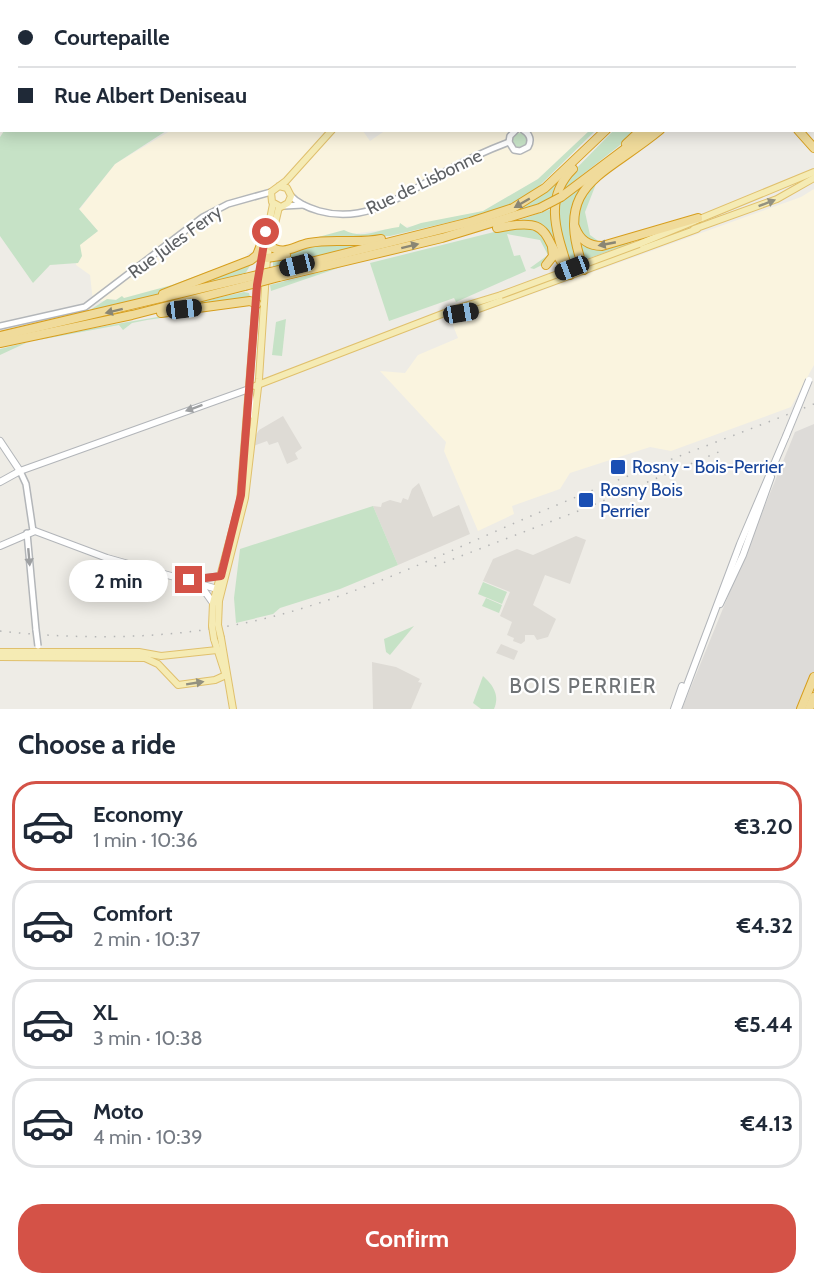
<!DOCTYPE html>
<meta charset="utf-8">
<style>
:root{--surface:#fff;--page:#f2f2f3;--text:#1f2937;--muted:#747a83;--line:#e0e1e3;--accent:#d45247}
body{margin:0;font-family:Cabin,sans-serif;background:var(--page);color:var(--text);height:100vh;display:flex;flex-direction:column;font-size:22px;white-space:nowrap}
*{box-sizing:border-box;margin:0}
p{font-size:20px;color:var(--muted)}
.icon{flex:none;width:33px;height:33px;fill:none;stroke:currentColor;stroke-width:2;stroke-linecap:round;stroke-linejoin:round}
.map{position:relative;height:709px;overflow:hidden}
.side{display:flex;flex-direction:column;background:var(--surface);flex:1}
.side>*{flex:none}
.banner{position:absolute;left:0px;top:0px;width:814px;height:132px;box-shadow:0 3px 15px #0003;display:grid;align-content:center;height:132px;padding:0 18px;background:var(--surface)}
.end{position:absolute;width:27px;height:27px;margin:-14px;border:8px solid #d45247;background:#fff;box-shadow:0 0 0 3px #fff}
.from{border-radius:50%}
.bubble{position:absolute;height:42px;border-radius:21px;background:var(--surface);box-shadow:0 3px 15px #0003;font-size:20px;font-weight:800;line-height:42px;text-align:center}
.car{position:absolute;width:18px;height:36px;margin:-18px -9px;border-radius:8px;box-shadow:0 0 4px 2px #0007;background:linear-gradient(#222 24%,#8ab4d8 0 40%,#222 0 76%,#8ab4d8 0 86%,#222 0)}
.banner b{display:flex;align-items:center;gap:21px;height:57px;font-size:22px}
.banner b+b{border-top:2px solid var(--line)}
.banner i{width:15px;height:15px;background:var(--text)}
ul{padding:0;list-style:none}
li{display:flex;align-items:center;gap:18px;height:90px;margin:0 12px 9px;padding:0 6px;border:3px solid var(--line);border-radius:24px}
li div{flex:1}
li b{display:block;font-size:22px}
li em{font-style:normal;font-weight:800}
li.active{border-color:var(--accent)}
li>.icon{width:54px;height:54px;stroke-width:1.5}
h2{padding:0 18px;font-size:27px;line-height:72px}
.primary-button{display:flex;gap:12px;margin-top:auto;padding:12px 18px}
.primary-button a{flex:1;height:69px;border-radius:24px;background:var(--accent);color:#fff;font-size:24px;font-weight:800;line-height:69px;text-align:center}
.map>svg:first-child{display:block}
.commercial{fill:#faf4df}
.industrial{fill:#dddbd8}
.education{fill:#dedbd5}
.green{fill:#c6e2c6}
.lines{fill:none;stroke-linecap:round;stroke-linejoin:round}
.tertiary-casing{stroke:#b3b6b9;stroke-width:8}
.secondary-casing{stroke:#b2b5b9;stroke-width:8}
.primary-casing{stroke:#e0c06d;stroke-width:8}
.motorway-casing{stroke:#d79e1d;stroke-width:10}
.tertiary{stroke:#fff;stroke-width:5}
.secondary{stroke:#fff;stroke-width:6}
.primary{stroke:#f5ebb4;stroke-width:6}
.motorway{stroke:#f0db9b;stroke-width:8}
.rail{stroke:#b4b5b5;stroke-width:1.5;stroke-dasharray:1.5 8;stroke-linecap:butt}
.tertiary-bridge-casing{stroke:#b3b6b9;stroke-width:8;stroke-linecap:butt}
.secondary-bridge-casing{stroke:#b2b5b9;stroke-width:8;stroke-linecap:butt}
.primary-bridge-casing{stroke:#e0c06d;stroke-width:8;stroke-linecap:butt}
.motorway-bridge-casing{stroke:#d79e1d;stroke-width:10;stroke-linecap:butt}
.tertiary-bridge{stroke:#fff;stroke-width:5}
.secondary-bridge{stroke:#fff;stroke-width:6}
.primary-bridge{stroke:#f5ebb4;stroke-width:6}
.motorway-bridge{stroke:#f0db9b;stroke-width:8}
.oneway{fill:#8a8674}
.oneway2{fill:#939180}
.oneway3{fill:#9ea0a2}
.route{stroke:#d45247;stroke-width:8}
.transit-dot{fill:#1a4fb4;stroke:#fff;stroke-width:2}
.labels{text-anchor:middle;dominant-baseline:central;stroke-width:4.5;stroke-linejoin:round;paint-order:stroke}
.street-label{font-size:18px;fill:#5e6164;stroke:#fff}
.transit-label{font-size:18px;fill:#164399;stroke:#fff;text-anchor:start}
.quarter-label{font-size:21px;letter-spacing:1.5px;fill:#6f7376;stroke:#fff}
</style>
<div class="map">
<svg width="814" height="709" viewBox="0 0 814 709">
<rect width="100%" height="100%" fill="#eeece6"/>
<g class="commercial">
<path d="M588,0H700L587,2Z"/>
<path d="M386,130L589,131L538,179L483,211L420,225L306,240L282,248L273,240L247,254L248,259L174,286L129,298L93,302L90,275L76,265L79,245L98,231L79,210L115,164L170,131H363L370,141Z"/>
<path d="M814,189V365L791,407L671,451L650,447L570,473L560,489L512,506L514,514L478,531L444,451L446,442L380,371L405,373L418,355L458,338L452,323L801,197Z"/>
</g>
<path class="industrial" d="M814,424V709H682L795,432Z"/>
<g class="education">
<path d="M283,416L302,448L295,453L298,459L287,464L278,442L269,445L267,441L253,446L254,438L259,430Z"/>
<path d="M419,483L433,517L459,505L470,534L398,565L373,506L381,507L382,503L390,500L401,503L403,498L408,500L412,489Z"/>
<path d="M576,536L586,540L570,584L545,575L533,605L556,619L548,637L537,640L534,635H525V641L521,644L513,641L514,638L507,635L512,622L500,616L510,592L483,581L493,559L517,549L533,555Z"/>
<path d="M501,644L518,651L514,660L496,653Z"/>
<path d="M372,662L396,667L420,679L418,682L422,683L411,709H373Z"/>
</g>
<g class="green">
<path d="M4,131V130L166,131L115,164L79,209L98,231L80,245L82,256L78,263L50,265L33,283L0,236V137Z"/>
<path d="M589,131H595L531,194L493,212L390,236L311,239L344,230C363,240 379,229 399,227L400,223L407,228L421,223L483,211L538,179Z"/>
<path d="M613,131H638L559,193L566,179Z"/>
<circle cx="520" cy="141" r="8"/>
<path d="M559,179L552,198L539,206L504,215L535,199Z"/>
<path d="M596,184L585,212L590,235L601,243C565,236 575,203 596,184Z"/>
<path d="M584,185C564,214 570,230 579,262L573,264L563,240L556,206Z"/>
<path d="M551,209L555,239L538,224L517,221Z"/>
<path d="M518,226C539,230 545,235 552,255L546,263L534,269L530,268L548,255L540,240L507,234L514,256L520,255L526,271L456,302L454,298L389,321L370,263Z"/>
<path d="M630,241L632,243L584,260L579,244L598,250Z"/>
<path d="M325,243L367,244L273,267V259Z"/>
<path d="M247,257L159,294L90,310L107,299L116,300L122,296L124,298L172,285Z"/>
<path d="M251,264L245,274L188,288Z"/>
<path d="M344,266L271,291L270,285Z"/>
<path d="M244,292L249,293L250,297L187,305Z"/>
<path d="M251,305L147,320L132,323L123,330L119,325L28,342L0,355V349C82,328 167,314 251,305Z"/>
<path d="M286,319L282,356L272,355L276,322Z"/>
<path d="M373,506L398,565L340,589L280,608L273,614L236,623L234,598L240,549Z"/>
<path d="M483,582L507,592L502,604L478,594Z"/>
<path d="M486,598L502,605L499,613L482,606Z"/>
<path d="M414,626L390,655L386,652L384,639Z"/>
<path d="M483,676C493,685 500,695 494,709H481L473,703Z"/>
</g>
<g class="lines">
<g class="tertiary-casing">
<g id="tertiary">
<path d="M591,2L593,0"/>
<path d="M516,130L510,136L509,142L514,150L520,151L528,147C532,140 530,134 523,130"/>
<path d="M291,196C298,204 309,208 319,211C368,225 405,193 446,171C466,160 488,150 509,142"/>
<path d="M284,206L303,205"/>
<path d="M0,326L85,307L203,217L228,204L271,192"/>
<path d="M20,471L26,484L33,531"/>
<path d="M27,533L36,630"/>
</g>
</g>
<g class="secondary-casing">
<g id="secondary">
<path d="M0,441L20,471"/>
<path d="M0,482L20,471L249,389L253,415"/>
<path d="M0,546L35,531L107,558L221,590"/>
<path d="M188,580L222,576"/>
<path d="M201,586L213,603"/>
<path d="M720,604L743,555L771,477"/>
<path d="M674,709L682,686"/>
<path d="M678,709L740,544L786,436"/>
</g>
</g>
<g class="primary-casing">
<g id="primary">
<path d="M457,2L458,0"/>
<path d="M279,186L287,188L291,196L288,203L281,207L272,202L271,192L286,181L332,130"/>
<path d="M694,229L777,199L814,178"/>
<path d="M639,244L814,172"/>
<path d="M448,314L473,311L697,229"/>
<path d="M255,386L455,309L501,295"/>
<path d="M218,625L219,601L245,498L259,379L267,258L279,207"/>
<path d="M212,626L213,603L240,501L257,285L273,204"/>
<path d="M221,638L233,709"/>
<path d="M214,639L225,673"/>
<path d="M0,652H139L161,656L217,650"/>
<path d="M0,657L145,658L158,664L178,685L215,680L226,675"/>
</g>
</g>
<g class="motorway-casing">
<g id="motorway">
<path d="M755,0L756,2"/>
<path d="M774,0V2"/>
<path d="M801,0V2"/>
<path d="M711,2L712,0"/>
<path d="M738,2L744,0"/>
<path d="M764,2L765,0"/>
<path d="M813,27L814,29"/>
<path d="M813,37L814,39"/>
<path d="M813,46L814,49"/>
<path d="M813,88L814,89"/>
<path d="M813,100L814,102"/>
<path d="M813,122L814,123"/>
<path d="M798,130L814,148"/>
<path d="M626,144L641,130"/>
<path d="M561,197L650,130"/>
<path d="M575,227C580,240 588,246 602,246L698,218"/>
<path d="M497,228C556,216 539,236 568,271"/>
<path d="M269,245C283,257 294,246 309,243C333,238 357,244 381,239"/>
<path d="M267,258L286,255"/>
<path d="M546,265L553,256L552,247"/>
<path d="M279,270L470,222L513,208L545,188L606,130"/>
<path d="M584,270C552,183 602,178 660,130"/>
<path d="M570,275C559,238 541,200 573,169"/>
<path d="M279,277L442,238L540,208"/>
<path d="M163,294L251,260L257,255L266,232"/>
<path d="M161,313L250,301L257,304"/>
<path d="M0,336L245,278"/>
<path d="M0,343L132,315L245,286"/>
<path d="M801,709L814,677"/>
<path d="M809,709L814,697"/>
</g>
</g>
<use href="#tertiary" class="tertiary"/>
<use href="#secondary" class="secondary"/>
<use href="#primary" class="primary"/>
<use href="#motorway" class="motorway"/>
<g class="rail">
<path d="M746,0L747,2"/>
<path d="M435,566L586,508L721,451"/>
<path d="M0,631C90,641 187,639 275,616C371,591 465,543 557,505C642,469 729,438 814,404"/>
</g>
<g class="tertiary-bridge-casing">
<path id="tertiary-bridge" d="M36,630L38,646"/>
</g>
<g class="secondary-bridge-casing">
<path id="secondary-bridge" d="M786,436L809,380"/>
</g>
<g class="primary-bridge-casing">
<g id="primary-bridge">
<path d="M501,295L639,244"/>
<path d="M218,625L221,638"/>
<path d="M212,626L214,639"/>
</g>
</g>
<g class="motorway-bridge-casing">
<g id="motorway-bridge">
<path d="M540,208L561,197"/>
<path d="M245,278L279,270"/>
<path d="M245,286L279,277"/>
</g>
</g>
<use href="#tertiary-bridge" class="tertiary-bridge"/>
<use href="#secondary-bridge" class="secondary-bridge"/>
<use href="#primary-bridge" class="primary-bridge"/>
<use href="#motorway-bridge" class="motorway-bridge"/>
</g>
<defs><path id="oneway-solid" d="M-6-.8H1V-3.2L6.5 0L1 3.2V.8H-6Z" transform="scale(1.5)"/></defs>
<g class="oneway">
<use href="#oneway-solid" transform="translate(522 203) rotate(150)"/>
<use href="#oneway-solid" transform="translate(607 244) rotate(169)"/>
<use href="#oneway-solid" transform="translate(410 246) rotate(-14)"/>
<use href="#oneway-solid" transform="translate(114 311) rotate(166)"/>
</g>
<g class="oneway2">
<use href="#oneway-solid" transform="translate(767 203) rotate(-21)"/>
<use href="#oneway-solid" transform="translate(195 683) rotate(-9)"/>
</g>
<g class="oneway3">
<use href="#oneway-solid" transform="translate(194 408) rotate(160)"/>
<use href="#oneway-solid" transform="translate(29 557) rotate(85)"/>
</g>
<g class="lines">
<path class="route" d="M189,580L221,576L241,495L257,285L266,232"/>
</g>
<g class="transit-dot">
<rect x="610" y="459" width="16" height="16" rx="3"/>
<rect x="578" y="492" width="16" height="16" rx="3"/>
</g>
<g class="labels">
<g class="street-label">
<text transform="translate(424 182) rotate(-26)">Rue de Lisbonne</text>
<text transform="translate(175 242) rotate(-36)">Rue Jules Ferry</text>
</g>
<g class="transit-label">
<text x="632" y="467">Rosny - Bois-Perrier</text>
<text x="600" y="490">Rosny Bois<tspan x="600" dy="21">Perrier</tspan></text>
</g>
<g class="quarter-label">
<text x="583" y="685">BOIS PERRIER</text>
</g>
</g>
</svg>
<i class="end from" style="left:266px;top:232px"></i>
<i class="end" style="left:189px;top:580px"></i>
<div class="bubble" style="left:69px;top:560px;width:99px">2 min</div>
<i class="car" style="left:297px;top:265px;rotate:256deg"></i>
<i class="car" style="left:572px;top:268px;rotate:249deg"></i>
<i class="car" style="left:184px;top:309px;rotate:83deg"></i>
<i class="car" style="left:461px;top:313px;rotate:81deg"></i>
<div class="banner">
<b><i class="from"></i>Courtepaille</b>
<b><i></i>Rue Albert Deniseau</b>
</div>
</div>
<section class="side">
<h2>Choose a ride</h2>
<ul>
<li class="active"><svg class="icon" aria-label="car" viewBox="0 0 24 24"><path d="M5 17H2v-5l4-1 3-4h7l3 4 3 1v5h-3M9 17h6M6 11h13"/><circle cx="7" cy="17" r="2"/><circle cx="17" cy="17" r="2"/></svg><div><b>Economy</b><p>1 min · 10:36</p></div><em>€3.20</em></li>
<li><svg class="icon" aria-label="car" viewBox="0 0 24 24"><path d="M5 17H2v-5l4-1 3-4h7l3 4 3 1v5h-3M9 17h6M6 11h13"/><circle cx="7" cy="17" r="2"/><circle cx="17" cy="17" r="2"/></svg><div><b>Comfort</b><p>2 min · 10:37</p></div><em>€4.32</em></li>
<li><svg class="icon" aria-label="car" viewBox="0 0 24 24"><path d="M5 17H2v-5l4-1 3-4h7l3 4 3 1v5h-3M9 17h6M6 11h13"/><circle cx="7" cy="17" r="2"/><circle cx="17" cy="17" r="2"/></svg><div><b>XL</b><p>3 min · 10:38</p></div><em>€5.44</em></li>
<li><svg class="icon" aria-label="car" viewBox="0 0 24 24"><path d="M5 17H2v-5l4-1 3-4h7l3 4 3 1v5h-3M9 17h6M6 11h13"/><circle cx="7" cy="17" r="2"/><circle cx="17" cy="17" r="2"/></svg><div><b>Moto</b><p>4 min · 10:39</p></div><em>€4.13</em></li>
</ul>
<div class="primary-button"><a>Confirm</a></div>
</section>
